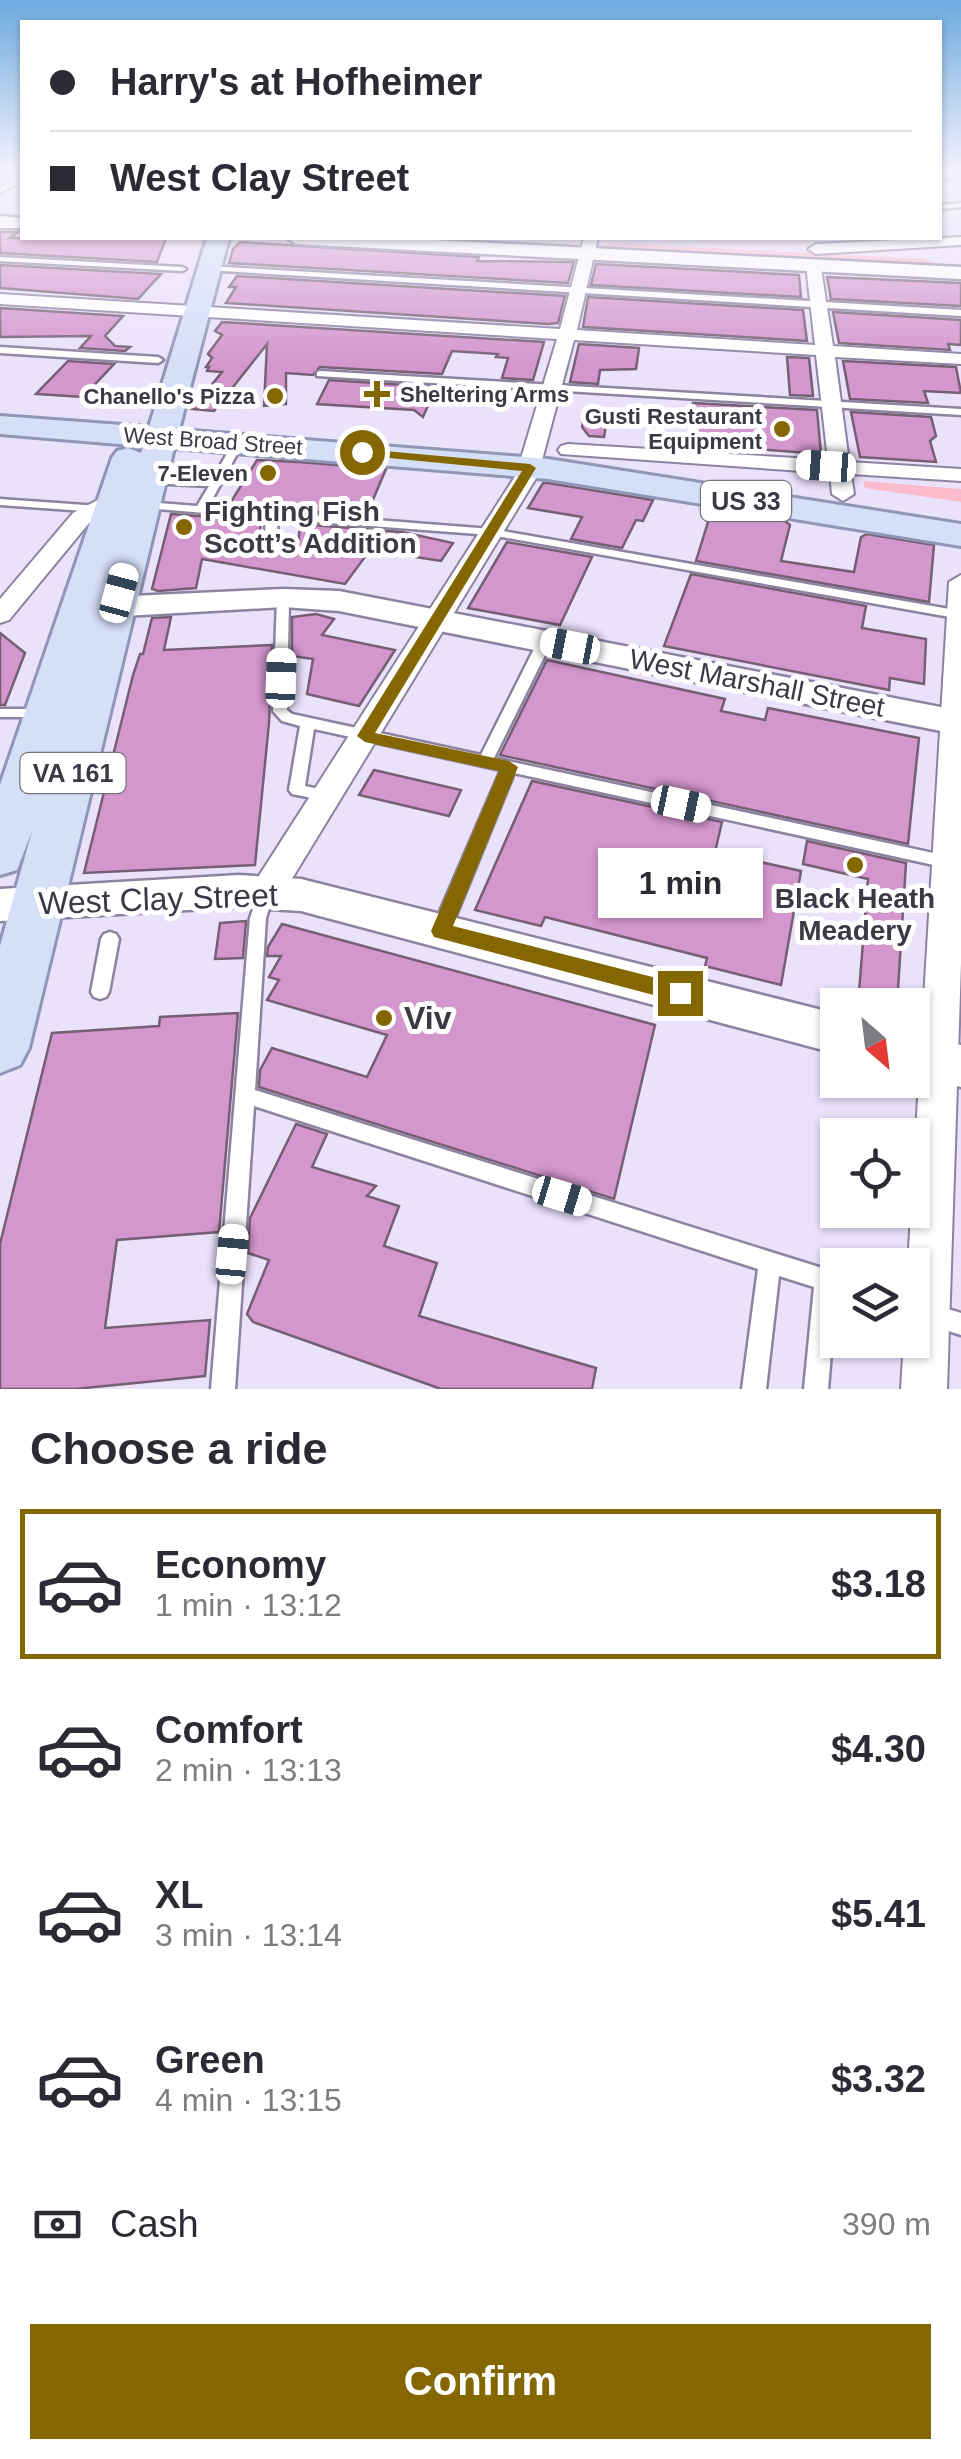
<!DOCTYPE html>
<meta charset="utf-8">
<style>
:root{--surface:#fff;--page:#f2f2f3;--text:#2b2b33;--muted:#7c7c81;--line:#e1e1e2;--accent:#856701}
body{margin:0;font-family:Helvetica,sans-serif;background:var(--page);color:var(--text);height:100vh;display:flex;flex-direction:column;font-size:38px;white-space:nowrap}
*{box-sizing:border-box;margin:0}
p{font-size:32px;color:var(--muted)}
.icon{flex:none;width:55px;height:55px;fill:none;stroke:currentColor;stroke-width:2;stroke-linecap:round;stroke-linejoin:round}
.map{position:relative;height:1389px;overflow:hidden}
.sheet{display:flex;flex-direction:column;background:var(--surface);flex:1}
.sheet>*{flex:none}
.hud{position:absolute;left:20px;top:20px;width:922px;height:220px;border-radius:0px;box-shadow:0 2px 8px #0004;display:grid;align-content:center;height:220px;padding:0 30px;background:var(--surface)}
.needle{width:65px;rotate:152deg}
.buttons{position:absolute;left:820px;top:988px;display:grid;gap:20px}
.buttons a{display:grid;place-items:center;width:110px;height:110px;border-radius:0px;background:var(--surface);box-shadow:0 2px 8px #0004;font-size:50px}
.end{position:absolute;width:45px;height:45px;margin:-22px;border:12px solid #856701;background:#fff;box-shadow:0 0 0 5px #fff}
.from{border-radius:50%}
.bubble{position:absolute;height:70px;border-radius:0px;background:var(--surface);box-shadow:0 2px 8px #0004;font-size:32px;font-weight:800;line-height:70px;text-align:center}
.car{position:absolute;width:30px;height:60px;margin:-30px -15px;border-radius:12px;box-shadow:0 0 8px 2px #0007;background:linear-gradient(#fff 24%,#345 0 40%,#fff 0 76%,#345 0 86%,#fff 0)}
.hud b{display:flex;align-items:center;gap:35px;height:95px;font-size:38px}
.hud b+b{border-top:2px solid var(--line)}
.hud i{width:25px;height:25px;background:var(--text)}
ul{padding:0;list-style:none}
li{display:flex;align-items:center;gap:30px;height:150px;margin:0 20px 15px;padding:0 10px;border:5px solid transparent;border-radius:0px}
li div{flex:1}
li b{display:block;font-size:38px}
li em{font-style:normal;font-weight:800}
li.current{border-color:var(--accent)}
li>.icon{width:90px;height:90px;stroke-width:1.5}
h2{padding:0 30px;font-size:45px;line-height:120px}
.pay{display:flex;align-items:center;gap:25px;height:110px;padding:0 30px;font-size:38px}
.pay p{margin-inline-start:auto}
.primary-button{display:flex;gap:20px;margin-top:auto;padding:20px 30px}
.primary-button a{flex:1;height:115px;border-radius:0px;background:var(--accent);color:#fff;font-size:40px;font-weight:800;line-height:115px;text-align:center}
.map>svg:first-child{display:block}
.green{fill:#fbbbcd}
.building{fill:#d396cd;stroke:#765f73;stroke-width:2.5}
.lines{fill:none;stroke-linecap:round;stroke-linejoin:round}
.service-casing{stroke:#8c839f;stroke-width:5}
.minor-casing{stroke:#8c839f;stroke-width:4}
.tertiary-casing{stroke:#8c839f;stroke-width:5}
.primary-casing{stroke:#8f96b6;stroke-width:6}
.service{fill:#fff;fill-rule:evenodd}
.minor{fill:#fff;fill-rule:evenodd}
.tertiary{fill:#fff;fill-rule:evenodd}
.primary{fill:#d6dff8;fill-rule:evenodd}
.route{fill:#856701}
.poi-dot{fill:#856701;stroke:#fff;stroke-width:4}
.labels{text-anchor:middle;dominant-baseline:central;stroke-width:10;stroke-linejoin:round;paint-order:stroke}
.far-poi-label{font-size:22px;font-weight:bold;fill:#3c3844;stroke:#fff;text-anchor:end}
.far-street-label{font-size:22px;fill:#3c3844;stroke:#fff}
.shield{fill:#fff;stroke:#76747c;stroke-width:2.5}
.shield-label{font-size:25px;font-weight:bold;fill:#3c3844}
.poi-label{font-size:28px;font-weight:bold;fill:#3c3844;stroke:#fff;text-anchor:start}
.street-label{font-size:28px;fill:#3c3844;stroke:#fff}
.near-street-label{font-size:32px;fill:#3c3844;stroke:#fff}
.near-poi-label{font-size:32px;font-weight:bold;fill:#3c3844;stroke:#fff;text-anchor:start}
</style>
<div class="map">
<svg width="961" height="1389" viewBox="0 0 961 1389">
<rect width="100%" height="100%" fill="#eae2fb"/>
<g class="green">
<path d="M616,243L925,259L937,264L606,249L602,246Z"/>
<path d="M863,481L961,489V502L865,488Z"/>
</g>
<g class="building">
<path d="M0,232H18L10,238H166L157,262L0,253Z"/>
<path d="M240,242L479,257L477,261L574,262L568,283L229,263L233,249Z"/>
<path d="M596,264L799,275L801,297L591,285Z"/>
<path d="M0,265L161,274L138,299L0,288Z"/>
<path d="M237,276L565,296L558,323L548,324L226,303L236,287H229Z"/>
<path d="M827,277L961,283V306L831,299Z"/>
<path d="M588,297L803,310L807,341L583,327Z"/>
<path d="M0,308L123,316L105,336L115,346L130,347L125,351L80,348L91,336L0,337Z"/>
<path d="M833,312L961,320V345L948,344L950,350L839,343Z"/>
<path d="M222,322L544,342L533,380L502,378L508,358L496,357L498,354L452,351L442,374L320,367L313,375L286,373V404L264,406L267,344L214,411L192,409L222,372L207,371L209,367H206L212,358L208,354L222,335L215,331Z"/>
<path d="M579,344L639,348L636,369L600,370L598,384L570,382Z"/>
<path d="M787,357L809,358L813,396L790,395Z"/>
<path d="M68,361L114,364L83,397L36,394Z"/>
<path d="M843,361L956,367L961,393L924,391L928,403L850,399Z"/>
<path d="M329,380L436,387L423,417L414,410L317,404Z"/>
<path d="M693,403L817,410L821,454L690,444Z"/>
<path d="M585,412L608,413L604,437L589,436L582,427Z"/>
<path d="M851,412L931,417L936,436L930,441L936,462L860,457Z"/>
<path d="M257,460L299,462L386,469L366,516L229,505Z"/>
<path d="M543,483H548L653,500L643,521L636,520L622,548L571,539L582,517L528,508Z"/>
<path d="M712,509L785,521L790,525L781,561L854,572L861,537L867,534L934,545L929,602L696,561Z"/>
<path d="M171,514L261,521L258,549L298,547L300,524L402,532L453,543L441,561L370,550L345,584L202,559L196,588L158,591L152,589Z"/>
<path d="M507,542L592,557L560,625L468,608Z"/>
<path d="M691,574L866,606L862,628L926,639L924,684L890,678L889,690L664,646Z"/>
<path d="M316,614L334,619L322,635L395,650L359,706L307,694L313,659L292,656V617Z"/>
<path d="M171,617L164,650L272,645L269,723L255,865L84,873L133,675L140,654H143L152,618Z"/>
<path d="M0,633L25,653L5,705H0Z"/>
<path d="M547,660L725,699L721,711L765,720L768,708L919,738L908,844L500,755Z"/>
<path d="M374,770L461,790L449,816L359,795Z"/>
<path d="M532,781L722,822L715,852L801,871L781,985L705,966L707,958L545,917L541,926L475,910Z"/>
<path d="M807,841L906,863L897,1005H858L868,879L803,864Z"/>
<path d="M246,921L243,958L215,959L220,923Z"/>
<path d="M282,924L655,1025L614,1199L259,1087L260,1070L272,1048L367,1077L387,1035L267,1000L279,980L269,977L281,956H267L268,947Z"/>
<path d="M238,1013L219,1232L117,1240L105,1328L210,1320L205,1376L75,1389H0V1244L52,1033L159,1026L160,1017Z"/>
<path d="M296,1124L327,1134L312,1167L376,1186L367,1196L399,1206L384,1246L437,1263L419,1316L596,1368L592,1389H441L253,1322L247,1314L269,1260L248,1253L250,1218Z"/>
</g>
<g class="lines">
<g class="service-casing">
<g id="service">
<path d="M0,172L22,173V180L0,193V188L18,177L0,175Z"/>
<path d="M961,203V207L940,209V205Z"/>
<path d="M0,257L182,267L186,269L182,271L0,261Z"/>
<path d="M209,266L961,310V316L206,270L205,268Z"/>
<path d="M0,347L158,357L163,360L158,363L0,353Z"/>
<path d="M320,371L961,409V415L317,376V372Z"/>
<path d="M238,440L243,443L208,507L491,529L961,611V619L491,535L277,519L278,541L272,544L266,541L265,518L145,508L139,505L145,502L197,506L209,486L150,483L145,480L150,477L212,480L233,443Z"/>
<path d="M0,499L99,506L105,509L99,512L0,505Z"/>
<path d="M283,594L289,598L287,710L292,714L481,755L538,641L545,637L552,641L494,758L961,859V871L514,773L450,930L447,935L441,937L435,935L432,930L501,770L314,729L305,786L332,792L335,796L332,800L327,801L292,794L289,790L300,726L282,721L273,711L277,598Z"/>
<path d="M0,709H40L47,713L40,717H0Z"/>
<path d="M266,887L272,889L274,893L266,918L255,1090L838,1273V1295L836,1294L828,1389H804L814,1287L779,1276L766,1389H742L758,1269L254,1106L235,1389H211L250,918L260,889Z"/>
<path d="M110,932L116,934L119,939L109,992L106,997L100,999L94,997L91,992L101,939L104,934Z"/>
<path d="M932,1304L961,1313V1335L924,1323L921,1315L924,1307Z"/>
</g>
</g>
<g class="minor-casing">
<g id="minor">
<path d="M940,172H961V178L940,179Z"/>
<path d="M961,237V245L816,254L808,249L816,244Z"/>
<path d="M584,238H598L577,330L815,345L806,265L820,262L833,346L961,354V364L835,357L849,462L961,469V481L851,474L854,494L843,501L832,494L830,473L561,454L558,450L561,446L568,444L828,460L816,355L574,340L538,475L279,900L267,903L255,900L251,891L255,882L516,475L557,339L0,304V294L560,329Z"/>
<path d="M115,491L123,493L126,498L123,503L89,523L9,620L0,623V599L73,513Z"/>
<path d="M961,575V963L947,1389H901L904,1340H912V1265H908L949,582Z"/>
</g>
</g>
<g class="tertiary-casing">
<g id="tertiary">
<path d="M0,216L22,218V228H0Z"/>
<path d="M287,238H395L961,267V279L296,244Z"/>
<path d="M283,589L339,591L961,711V735L339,611L283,607L89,618L78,615L73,608L78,601L89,598Z"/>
<path d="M239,875L301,879L838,1014V1054L301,911L239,907L0,921V889Z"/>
<path d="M912,1033L961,1045V1087L912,1074Z"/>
</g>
</g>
<g class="primary-casing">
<path id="primary" d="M207,238H229L179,430L548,459L961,524V546L548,479L174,448L29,1048L20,1065L0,1073V946L32,831L17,870L0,875V785L112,458L117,451L128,448L141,453L143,446L0,434V416L149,427Z"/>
</g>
<use href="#service" class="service"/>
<use href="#minor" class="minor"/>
<use href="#tertiary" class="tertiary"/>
<use href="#primary" class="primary"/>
</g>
<linearGradient id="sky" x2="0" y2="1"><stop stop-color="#6daade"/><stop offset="0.47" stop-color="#f6f2fd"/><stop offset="1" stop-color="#f6f2fd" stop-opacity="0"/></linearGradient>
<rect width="961" height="367" fill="url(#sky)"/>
<path class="route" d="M362,449L530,464L536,468L375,733L509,761L518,767L453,926L680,984L688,987L691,993L688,999L680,1002L434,937L431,931L499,771L365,742L357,736L522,471L358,455Z"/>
<g class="poi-dot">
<path d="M372 379h10v10h10v10h-10v10h-10v-10h-10v-10h10z"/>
<circle cx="275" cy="396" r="10"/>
<circle cx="782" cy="429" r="10"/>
<circle cx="268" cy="473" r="10"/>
<circle cx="184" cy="527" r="10"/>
<circle cx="855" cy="865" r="10"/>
<circle cx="384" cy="1018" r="10"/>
</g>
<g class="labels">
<g class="far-poi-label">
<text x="400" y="394" text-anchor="start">Sheltering Arms</text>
<text x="255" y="396">Chanello's Pizza</text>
<text x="762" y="416">Gusti Restaurant<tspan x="762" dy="25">Equipment</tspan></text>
<text x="248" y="473">7-Eleven</text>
</g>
<g class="far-street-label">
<text transform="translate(213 441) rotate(4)">West Broad Street</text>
</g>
<g class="shield">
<rect x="701" y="481" width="90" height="40" rx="8"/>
<rect x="20.5" y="753" width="105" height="40" rx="8"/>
</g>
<g class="shield-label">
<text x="746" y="501">US 33</text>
<text x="73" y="773">VA 161</text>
</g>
<g class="poi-label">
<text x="204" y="511">Fighting Fish<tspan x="204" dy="32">Scott’s Addition</tspan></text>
<text x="855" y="898" text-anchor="middle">Black Heath<tspan x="855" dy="32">Meadery</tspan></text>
</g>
<g class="street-label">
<text transform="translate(757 683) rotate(11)">West Marshall Street</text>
</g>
<g class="near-street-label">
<text transform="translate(158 899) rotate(-2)">West Clay Street</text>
</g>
<g class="near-poi-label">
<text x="404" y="1018">Viv</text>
</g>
</g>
</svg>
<div class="buttons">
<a><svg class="needle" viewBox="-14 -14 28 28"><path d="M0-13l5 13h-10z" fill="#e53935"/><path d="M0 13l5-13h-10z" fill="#7c7c81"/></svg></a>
<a><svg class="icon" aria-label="locate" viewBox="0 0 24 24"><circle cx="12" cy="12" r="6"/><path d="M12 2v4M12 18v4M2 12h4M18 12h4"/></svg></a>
<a><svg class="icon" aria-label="layers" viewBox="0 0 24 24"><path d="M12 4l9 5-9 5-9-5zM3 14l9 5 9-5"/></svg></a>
</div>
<i class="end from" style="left:362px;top:452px"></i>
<i class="end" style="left:680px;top:993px"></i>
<div class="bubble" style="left:598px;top:848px;width:165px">1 min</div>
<i class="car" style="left:826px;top:466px;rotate:274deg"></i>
<i class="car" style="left:119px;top:593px;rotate:15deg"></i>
<i class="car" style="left:570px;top:646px;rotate:281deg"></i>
<i class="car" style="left:281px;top:678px;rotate:2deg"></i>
<i class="car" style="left:681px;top:804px;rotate:102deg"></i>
<i class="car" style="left:562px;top:1196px;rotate:107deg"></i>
<i class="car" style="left:232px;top:1254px;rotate:5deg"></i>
<div class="hud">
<b><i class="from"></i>Harry's at Hofheimer</b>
<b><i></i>West Clay Street</b>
</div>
</div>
<section class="sheet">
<h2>Choose a ride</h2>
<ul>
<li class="current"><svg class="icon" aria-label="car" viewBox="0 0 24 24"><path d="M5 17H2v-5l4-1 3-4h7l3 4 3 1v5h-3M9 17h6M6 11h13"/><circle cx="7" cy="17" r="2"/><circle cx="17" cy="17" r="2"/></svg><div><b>Economy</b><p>1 min · 13:12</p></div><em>$3.18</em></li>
<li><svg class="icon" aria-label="car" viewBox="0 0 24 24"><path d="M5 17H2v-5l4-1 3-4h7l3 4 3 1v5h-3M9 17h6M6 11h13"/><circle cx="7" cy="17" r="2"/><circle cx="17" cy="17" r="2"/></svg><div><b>Comfort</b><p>2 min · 13:13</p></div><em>$4.30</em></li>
<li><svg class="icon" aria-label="car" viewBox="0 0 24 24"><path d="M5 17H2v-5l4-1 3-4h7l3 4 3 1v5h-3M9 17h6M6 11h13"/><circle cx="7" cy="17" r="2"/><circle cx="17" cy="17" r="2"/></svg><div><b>XL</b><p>3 min · 13:14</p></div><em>$5.41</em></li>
<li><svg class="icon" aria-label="car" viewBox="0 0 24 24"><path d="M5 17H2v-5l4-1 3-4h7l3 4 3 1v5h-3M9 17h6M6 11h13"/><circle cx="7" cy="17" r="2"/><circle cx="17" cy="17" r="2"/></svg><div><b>Green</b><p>4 min · 13:15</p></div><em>$3.32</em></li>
</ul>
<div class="pay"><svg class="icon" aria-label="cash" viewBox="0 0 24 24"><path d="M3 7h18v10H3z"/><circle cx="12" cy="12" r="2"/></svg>Cash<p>390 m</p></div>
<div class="primary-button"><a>Confirm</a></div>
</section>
